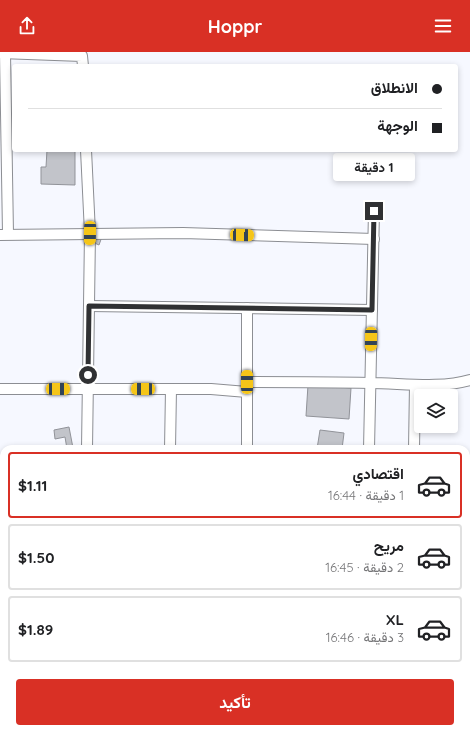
<!DOCTYPE html>
<html lang="ar">
<meta charset="utf-8">
<style>
:root{--surface:#fff;--page:#f2f2f2;--text:#202124;--muted:#757577;--line:#e0e0e0;--accent:#d93025}
body{margin:0;font-family:Quicksand,Vazirmatn,sans-serif;background:var(--page);color:var(--text);direction:rtl;height:100vh;display:flex;flex-direction:column;font-size:15px;white-space:nowrap}
*{box-sizing:border-box;margin:0}
p{font-size:13px;color:var(--muted)}
.icon{flex:none;width:22px;height:22px;fill:none;stroke:currentColor;stroke-width:2;stroke-linecap:round;stroke-linejoin:round}
.map{position:relative;flex:1;overflow:hidden;direction:ltr}
.sheet{position:absolute;left:0px;top:393px;width:470px;height:288px;display:flex;flex-direction:column;background:var(--surface);border-radius:12px 12px 0 0;box-shadow:0 2px 6px #0003;direction:rtl}
.sheet>*{flex:none}
.hud{position:absolute;left:12px;top:12px;width:446px;height:88px;border-radius:4px;box-shadow:0 2px 6px #0003;direction:rtl;display:grid;align-content:center;height:88px;padding:0 16px;background:var(--surface)}
.tools{position:absolute;left:414px;top:337px;display:grid;gap:8px}
.tools a{display:grid;place-items:center;width:44px;height:44px;border-radius:4px;background:var(--surface);box-shadow:0 2px 6px #0003;font-size:20px}
.end{position:absolute;width:18px;height:18px;margin:-9px;border:5px solid #303133;background:#fff;box-shadow:0 0 0 2px #fff}
.from{border-radius:50%}
.bubble{position:absolute;height:28px;border-radius:4px;background:var(--surface);box-shadow:0 2px 6px #0003;font-size:13px;font-weight:700;line-height:28px;text-align:center;direction:rtl}
.car{position:absolute;width:12px;height:24px;margin:-12px -6px;border-radius:5px;box-shadow:0 0 3px 1px #0007;background:linear-gradient(#f5c518 24%,#345 0 40%,#f5c518 0 76%,#345 0 86%,#f5c518 0)}
.hud b{display:flex;align-items:center;gap:14px;height:38px;font-size:15px}
.hud b+b{border-top:1px solid var(--line)}
.hud i{width:10px;height:10px;background:var(--text)}
ul{padding:7px 0 0;list-style:none}
li{display:flex;align-items:center;gap:12px;height:66px;margin:0 8px 6px;padding:0 8px;border:2px solid var(--line);border-radius:4px}
li div{flex:1}
li b{display:block;font-size:15px}
li em{font-style:normal;font-weight:700}
li.current{border-color:var(--accent)}
li>.icon{width:36px;height:36px;stroke-width:1.5}
.primary-button{display:flex;gap:8px;margin-top:auto;padding:8px 16px}
.primary-button a{flex:1;height:46px;border-radius:4px;background:var(--accent);color:#fff;font-size:16px;font-weight:700;line-height:46px;text-align:center}
header{display:flex;justify-content:space-between;align-items:center;height:52px;padding:0 16px;background:var(--accent);color:#fff;font-size:18px;font-weight:700}
.map>svg:first-child{display:block}
.building{fill:#c2c4ca;stroke:#919399}
.lines{fill:none;stroke-linecap:round;stroke-linejoin:round}
.minor-casing{stroke:#8c8e93;stroke-width:12}
.minor{stroke:#fff;stroke-width:10}
.route{stroke:#303133;stroke-width:5}
</style>
<header><svg class="icon" aria-label="menu" viewBox="0 0 24 24"><path d="M4 6h16M4 12h16M4 18h16"/></svg>Hoppr<svg class="icon" aria-label="share" viewBox="0 0 24 24"><path d="M12 15V3M7 8l5-5 5 5M5 13v7h14v-7"/></svg></header>
<div class="map">
<svg width="470" height="681" viewBox="0 0 470 681">
<rect width="100%" height="100%" fill="#f6f8ff"/>
<g class="building">
<path d="M47,98H75V133L41,132V115H46Z"/>
<path d="M95,176L104,179L99,193L90,189Z"/>
<path d="M308,333L351,336L349,367L306,364Z"/>
<path d="M69,375L73,396L67,397L65,385L55,387L54,378Z"/>
<path d="M320,378L344,381L342,397H317Z"/>
<path d="M106,394L122,395V397H106Z"/>
</g>
<g class="lines">
<g class="minor-casing">
<g id="minor">
<path d="M0,1L82,4L83,14"/>
<path d="M5,1L8,182"/>
<path d="M86,98L90,181L87,397"/>
<path d="M0,183L183,181L374,187"/>
<path d="M89,254L372,258"/>
<path d="M247,330C288,330 329,330 370,331C401,331 440,337 470,328"/>
<path d="M0,337H211L247,340"/>
<path d="M170,397L171,337"/>
<path d="M247,397V256"/>
<path d="M369,397L374,159"/>
<path d="M414,397L415,333"/>
<path d="M466,454H470"/>
<path d="M0,528H4"/>
<path d="M466,531H470"/>
<path d="M0,600H4"/>
<path d="M466,605H470"/>
<path d="M0,664L4,665"/>
<path d="M468,670H470"/>
<path d="M144,677V681"/>
<path d="M383,677L391,679L392,681"/>
<path d="M163,681V677"/>
<path d="M363,681V677"/>
</g>
</g>
<use href="#minor" class="minor"/>
</g>
<g class="lines">
<path class="route" d="M88,323L89,254L372,258L374,159"/>
</g>
</svg>
<div class="tools">
<a><svg class="icon" aria-label="layers" viewBox="0 0 24 24"><path d="M12 4l9 5-9 5-9-5zM3 14l9 5 9-5"/></svg></a>
</div>
<i class="end from" style="left:88px;top:323px"></i>
<i class="end" style="left:374px;top:159px"></i>
<div class="bubble" style="left:333px;top:101px;width:82px">1 دقيقة</div>
<i class="car" style="left:90px;top:181px;rotate:181deg"></i>
<i class="car" style="left:242px;top:183px;rotate:92deg"></i>
<i class="car" style="left:371px;top:287px;rotate:181deg"></i>
<i class="car" style="left:247px;top:330px;rotate:0deg"></i>
<i class="car" style="left:58px;top:337px;rotate:90deg"></i>
<i class="car" style="left:143px;top:337px;rotate:270deg"></i>
<div class="hud">
<b><i class="from"></i>الانطلاق</b>
<b><i></i>الوجهة</b>
</div>
<section class="sheet">
<ul>
<li class="current"><svg class="icon" aria-label="car" viewBox="0 0 24 24"><path d="M5 17H2v-5l4-1 3-4h7l3 4 3 1v5h-3M9 17h6M6 11h13"/><circle cx="7" cy="17" r="2"/><circle cx="17" cy="17" r="2"/></svg><div><b>اقتصادي</b><p>1 دقيقة · 16:44</p></div><em>$1.11</em></li>
<li><svg class="icon" aria-label="car" viewBox="0 0 24 24"><path d="M5 17H2v-5l4-1 3-4h7l3 4 3 1v5h-3M9 17h6M6 11h13"/><circle cx="7" cy="17" r="2"/><circle cx="17" cy="17" r="2"/></svg><div><b>مريح</b><p>2 دقيقة · 16:45</p></div><em>$1.50</em></li>
<li><svg class="icon" aria-label="car" viewBox="0 0 24 24"><path d="M5 17H2v-5l4-1 3-4h7l3 4 3 1v5h-3M9 17h6M6 11h13"/><circle cx="7" cy="17" r="2"/><circle cx="17" cy="17" r="2"/></svg><div><b>XL</b><p>3 دقيقة · 16:46</p></div><em>$1.89</em></li>
</ul>
<div class="primary-button"><a>تأكيد</a></div>
</section>
</div>
